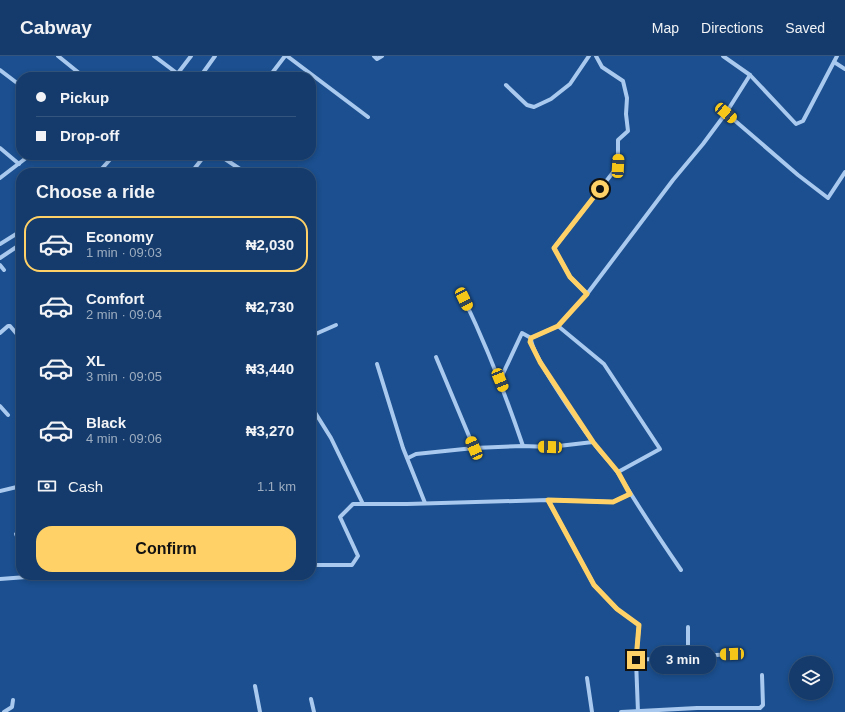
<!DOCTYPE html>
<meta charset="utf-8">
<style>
:root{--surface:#143b6b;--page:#1d4271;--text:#f1f3f6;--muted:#9dadc1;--line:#33557e;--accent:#ffd166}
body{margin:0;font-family:Helvetica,sans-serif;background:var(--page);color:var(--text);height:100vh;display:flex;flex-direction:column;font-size:15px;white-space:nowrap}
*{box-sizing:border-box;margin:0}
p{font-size:13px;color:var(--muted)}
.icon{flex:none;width:22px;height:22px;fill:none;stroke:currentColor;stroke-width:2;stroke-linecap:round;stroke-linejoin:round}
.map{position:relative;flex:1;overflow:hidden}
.sheet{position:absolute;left:16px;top:112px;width:300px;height:412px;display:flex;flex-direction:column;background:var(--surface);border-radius:16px;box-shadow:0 2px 6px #0003,0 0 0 1px var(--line)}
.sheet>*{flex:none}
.hud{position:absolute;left:16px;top:16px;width:300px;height:88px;border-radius:16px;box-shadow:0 2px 6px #0003,0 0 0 1px var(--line);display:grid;align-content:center;height:88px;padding:0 20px;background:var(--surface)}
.buttons{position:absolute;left:789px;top:600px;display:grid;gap:8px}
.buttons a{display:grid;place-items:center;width:44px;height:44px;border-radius:50%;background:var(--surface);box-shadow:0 2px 6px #0003,0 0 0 1px var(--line);font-size:20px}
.end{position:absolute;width:18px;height:18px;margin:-9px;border:5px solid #ffd166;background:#111;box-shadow:0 0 0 2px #111}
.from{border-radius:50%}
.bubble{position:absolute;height:28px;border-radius:14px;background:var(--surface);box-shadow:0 2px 6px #0003,0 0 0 1px var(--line);font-size:13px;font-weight:700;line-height:28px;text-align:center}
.car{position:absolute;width:12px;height:24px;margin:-12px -6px;border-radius:5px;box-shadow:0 0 3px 1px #0007;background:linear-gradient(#f5c518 24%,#345 0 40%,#f5c518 0 76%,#345 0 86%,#f5c518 0)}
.hud b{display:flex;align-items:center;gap:14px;height:38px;font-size:15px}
.hud b+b{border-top:1px solid var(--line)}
.hud i{width:10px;height:10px;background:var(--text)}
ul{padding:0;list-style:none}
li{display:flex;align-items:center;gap:12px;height:56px;margin:0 8px 6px;padding:0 12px;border:2px solid transparent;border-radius:16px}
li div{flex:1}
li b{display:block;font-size:15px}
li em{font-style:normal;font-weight:700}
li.on{border-color:var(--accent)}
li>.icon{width:36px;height:36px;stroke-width:1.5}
h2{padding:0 20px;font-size:18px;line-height:48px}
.pay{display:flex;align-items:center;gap:10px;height:44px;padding:0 20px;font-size:15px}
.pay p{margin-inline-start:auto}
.primary-button{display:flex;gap:8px;margin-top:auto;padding:8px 20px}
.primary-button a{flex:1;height:46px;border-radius:16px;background:var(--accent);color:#111;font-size:16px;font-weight:700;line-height:46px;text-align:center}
header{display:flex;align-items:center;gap:24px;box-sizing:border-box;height:56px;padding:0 20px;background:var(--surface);border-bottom:1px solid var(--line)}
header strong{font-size:19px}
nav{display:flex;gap:22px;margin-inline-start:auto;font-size:14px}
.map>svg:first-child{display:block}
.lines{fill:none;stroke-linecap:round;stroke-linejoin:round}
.street{stroke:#a9c9ee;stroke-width:4}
.route{stroke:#ffd166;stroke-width:5}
</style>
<header>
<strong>Cabway</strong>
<nav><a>Map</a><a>Directions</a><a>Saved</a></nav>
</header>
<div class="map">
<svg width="845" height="656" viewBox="0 0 845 656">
<rect width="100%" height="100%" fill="#1b4f8f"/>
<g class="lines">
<g class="street">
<path d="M58,0L84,21"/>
<path d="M154,0L178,18"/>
<path d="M287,0L368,61"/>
<path d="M374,0L377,3L382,0"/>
<path d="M723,0L750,19L796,68L803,65L837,0"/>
<path d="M834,6L845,13"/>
<path d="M0,14L21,30"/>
<path d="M175,21L191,0"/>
<path d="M200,21L215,0"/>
<path d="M269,21L285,0"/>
<path d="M506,29L527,49L534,51L551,43L570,28L589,0"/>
<path d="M726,57L798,119L828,142L845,116"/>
<path d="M0,92L19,108"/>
<path d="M219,99L246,117"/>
<path d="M98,117L114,99"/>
<path d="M191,117L205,99"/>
<path d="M0,122L30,99"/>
<path d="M0,188L21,175"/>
<path d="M0,202L21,188"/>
<path d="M0,209L4,214"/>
<path d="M311,217L313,219"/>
<path d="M587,238L570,221L554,192L618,110V84L628,75L626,58L627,42L623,25L602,11L596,0"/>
<path d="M464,243C487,291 506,340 523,390"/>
<path d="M558,270L604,308L660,393L618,416"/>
<path d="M0,277L8,270H10L21,283"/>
<path d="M311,280L336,269"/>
<path d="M436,301L474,392"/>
<path d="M377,308L403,392L425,447"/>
<path d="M500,324L522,277L531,282"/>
<path d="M0,350L8,359"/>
<path d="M311,350L331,382L363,448"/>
<path d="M408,402L416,398L474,392L523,390L550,391L593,386"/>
<path d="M0,435L21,430"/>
<path d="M548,444L594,529L617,553L639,569L636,604L638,656"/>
<path d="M21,475L16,478L21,489"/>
<path d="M311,509H352L358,500L340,461L353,448H407L548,444L613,446L630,438"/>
<path d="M681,514C659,482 638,450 618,417C611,406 600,397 593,386C581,370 530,297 531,282L558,270L587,238L673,124L703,88L726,57L750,19"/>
<path d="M0,523L53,519"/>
<path d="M688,571V600"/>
<path d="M636,604L732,598"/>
<path d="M587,622L592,656"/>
<path d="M255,630L260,656"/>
<path d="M311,643L314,656"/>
<path d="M4,656L12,651L13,644"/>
<path d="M621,656L697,652H760L763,649L762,619"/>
</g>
</g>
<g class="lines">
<path class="route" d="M600,133L554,192L570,221L587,238L558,270L531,282L530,286L540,306L593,386L618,416L630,438L613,446L548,444L594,529L617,553L639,569L636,604"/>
</g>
</svg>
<div class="buttons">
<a><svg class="icon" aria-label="layers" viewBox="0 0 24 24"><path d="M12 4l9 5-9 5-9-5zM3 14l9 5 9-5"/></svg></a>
</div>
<i class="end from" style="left:600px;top:133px"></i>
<i class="end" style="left:636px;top:604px"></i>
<div class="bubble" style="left:650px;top:590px;width:66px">3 min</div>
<i class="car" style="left:726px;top:57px;rotate:130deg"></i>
<i class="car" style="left:618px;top:110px;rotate:3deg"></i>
<i class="car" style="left:464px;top:243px;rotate:154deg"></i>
<i class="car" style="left:500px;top:324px;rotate:158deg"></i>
<i class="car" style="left:550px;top:391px;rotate:272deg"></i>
<i class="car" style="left:474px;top:392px;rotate:337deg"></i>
<i class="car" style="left:732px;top:598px;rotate:268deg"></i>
<div class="hud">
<b><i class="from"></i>Pickup</b>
<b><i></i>Drop-off</b>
</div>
<section class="sheet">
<h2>Choose a ride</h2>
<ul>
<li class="on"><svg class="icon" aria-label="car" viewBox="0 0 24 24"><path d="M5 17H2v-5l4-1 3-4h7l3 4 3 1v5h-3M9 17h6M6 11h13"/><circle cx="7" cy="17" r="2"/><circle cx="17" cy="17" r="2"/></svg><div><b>Economy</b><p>1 min · 09:03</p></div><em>₦2,030</em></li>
<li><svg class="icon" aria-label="car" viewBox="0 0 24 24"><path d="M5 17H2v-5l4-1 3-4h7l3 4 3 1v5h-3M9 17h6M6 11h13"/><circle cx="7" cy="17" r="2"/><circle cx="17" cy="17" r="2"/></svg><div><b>Comfort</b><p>2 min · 09:04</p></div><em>₦2,730</em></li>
<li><svg class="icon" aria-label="car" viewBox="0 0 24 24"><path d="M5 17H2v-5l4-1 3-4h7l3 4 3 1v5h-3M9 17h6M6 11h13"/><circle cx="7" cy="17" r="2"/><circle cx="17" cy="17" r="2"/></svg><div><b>XL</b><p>3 min · 09:05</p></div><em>₦3,440</em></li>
<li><svg class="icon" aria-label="car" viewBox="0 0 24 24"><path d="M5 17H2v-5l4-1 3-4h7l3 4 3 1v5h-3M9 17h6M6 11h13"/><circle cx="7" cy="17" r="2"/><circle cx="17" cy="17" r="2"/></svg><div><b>Black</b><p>4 min · 09:06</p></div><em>₦3,270</em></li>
</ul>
<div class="pay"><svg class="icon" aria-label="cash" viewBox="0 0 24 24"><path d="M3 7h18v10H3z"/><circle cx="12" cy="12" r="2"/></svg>Cash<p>1.1 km</p></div>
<div class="primary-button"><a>Confirm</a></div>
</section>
</div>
